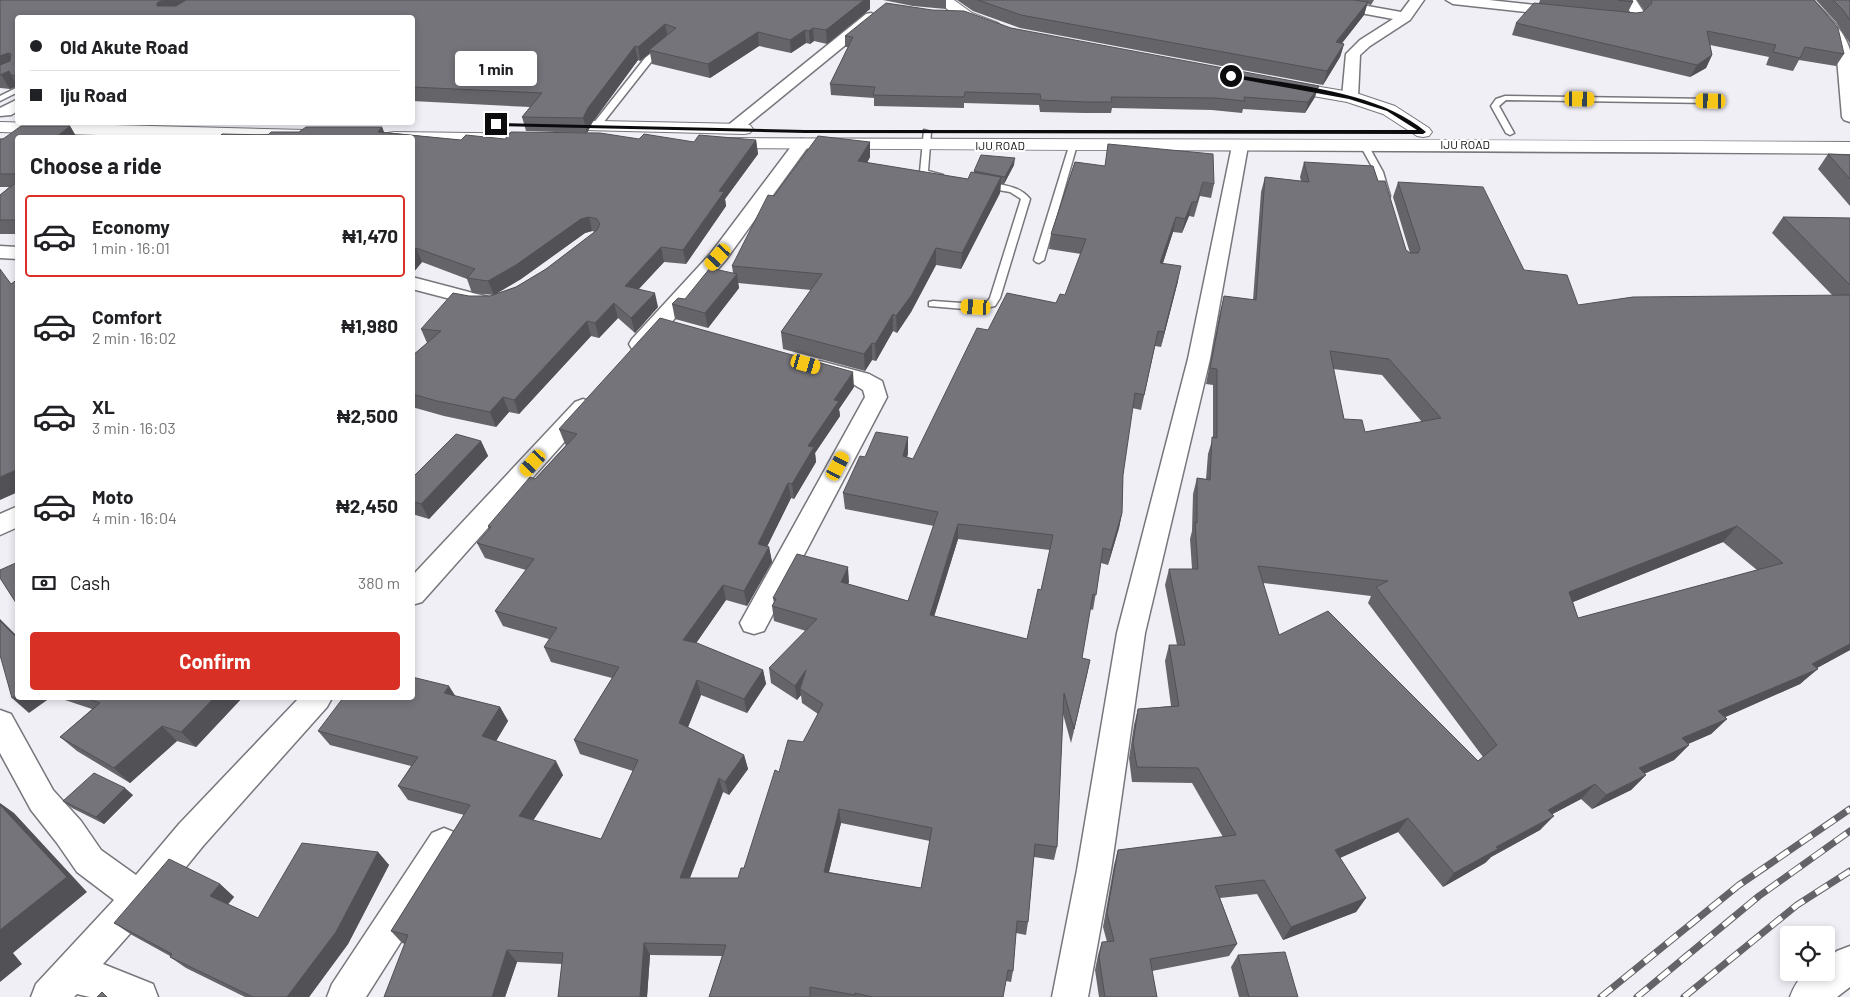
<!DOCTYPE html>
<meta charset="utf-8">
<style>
:root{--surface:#fff;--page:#f6f6f6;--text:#202124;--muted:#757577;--line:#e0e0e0;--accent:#d93025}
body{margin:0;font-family:Barlow,sans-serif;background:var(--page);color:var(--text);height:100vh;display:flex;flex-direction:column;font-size:19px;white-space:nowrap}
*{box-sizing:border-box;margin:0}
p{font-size:16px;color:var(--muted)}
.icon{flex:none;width:28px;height:28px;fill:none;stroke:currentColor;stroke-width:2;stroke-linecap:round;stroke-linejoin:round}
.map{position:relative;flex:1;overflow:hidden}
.side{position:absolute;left:15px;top:135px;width:400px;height:565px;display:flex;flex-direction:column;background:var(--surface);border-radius:5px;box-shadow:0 2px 8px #0003}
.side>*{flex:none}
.banner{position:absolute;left:15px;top:15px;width:400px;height:110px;border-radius:5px;box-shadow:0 2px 8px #0003;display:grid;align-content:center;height:110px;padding:0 15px;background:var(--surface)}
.tools{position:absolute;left:1780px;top:926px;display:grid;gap:10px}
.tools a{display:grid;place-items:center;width:55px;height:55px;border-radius:5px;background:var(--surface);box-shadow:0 2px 8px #0003;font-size:25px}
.end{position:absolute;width:22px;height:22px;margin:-11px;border:6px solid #0c0b0d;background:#fff;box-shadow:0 0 0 2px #fff}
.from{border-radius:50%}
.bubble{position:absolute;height:35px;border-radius:5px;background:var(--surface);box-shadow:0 2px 8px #0003;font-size:16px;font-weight:700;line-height:35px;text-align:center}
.car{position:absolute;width:15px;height:30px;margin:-15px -8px;border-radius:6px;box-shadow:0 0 4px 1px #0007;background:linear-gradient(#f5c518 24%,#345 0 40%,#f5c518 0 76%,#345 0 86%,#f5c518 0)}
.banner b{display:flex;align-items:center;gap:18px;height:48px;font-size:19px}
.banner b+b{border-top:1px solid var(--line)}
.banner i{width:12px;height:12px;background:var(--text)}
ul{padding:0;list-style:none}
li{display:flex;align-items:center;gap:15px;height:82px;margin:0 10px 8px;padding:0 5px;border:2px solid transparent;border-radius:5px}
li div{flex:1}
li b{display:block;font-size:19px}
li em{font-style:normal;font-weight:700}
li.selected{border-color:var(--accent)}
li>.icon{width:45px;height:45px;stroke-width:1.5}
h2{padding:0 15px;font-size:22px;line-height:60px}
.pay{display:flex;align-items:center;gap:12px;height:55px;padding:0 15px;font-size:19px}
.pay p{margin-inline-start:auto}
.button{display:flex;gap:10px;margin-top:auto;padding:10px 15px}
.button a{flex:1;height:58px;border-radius:5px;background:var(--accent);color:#fff;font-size:20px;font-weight:700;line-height:58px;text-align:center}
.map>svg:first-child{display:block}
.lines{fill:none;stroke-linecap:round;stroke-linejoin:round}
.lane-casing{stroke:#78757b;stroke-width:3}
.street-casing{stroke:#78757b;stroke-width:3}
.secondary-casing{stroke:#78757b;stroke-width:2}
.lane{fill:#fff;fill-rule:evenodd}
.street{fill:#fff;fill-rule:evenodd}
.secondary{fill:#fff;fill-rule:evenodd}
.rail-casing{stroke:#646367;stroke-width:7}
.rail{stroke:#fff;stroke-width:5;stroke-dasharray:14;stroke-linecap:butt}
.wall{fill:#656469;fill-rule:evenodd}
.shaded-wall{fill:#525155}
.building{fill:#75747a;stroke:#525155;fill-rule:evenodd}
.route{fill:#0c0b0d}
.labels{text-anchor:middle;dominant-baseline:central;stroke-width:4;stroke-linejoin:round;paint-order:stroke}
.far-street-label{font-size:12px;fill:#0c0b0d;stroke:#fff}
</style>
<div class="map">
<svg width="1850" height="997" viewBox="0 0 1850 997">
<rect width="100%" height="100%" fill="#f1eff6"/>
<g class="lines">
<g class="lane-casing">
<g id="lane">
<path d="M661,45L668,47L651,62L599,128H593V124L645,58Z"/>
<path d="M18,87V92L0,101V96Z"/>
<path d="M1505,96L1711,99L1715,101L1711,103L1506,100L1499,106L1514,133L1510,135L1506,133L1491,106L1496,99Z"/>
<path d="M924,130L931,132L928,171L943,175V179H937L920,172Z"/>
<path d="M1070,143L1077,145L1044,260L1039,263L1036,262L1034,260Z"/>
<path d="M1361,143H1367L1383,172L1390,196L1389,198H1383L1382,196L1375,172L1360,145Z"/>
<path d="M984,182C1001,185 1019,185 1030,199L1000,298L995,306L976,310L929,306V302L933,301L976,304L987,302L990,298L1021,199L1010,192L981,187L980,185Z"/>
</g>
</g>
<g class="street-casing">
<g id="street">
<path d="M1305,0H1334L1401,12L1410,0H1424L1410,20L1370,46L1360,55L1358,97L1355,100H1345L1342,97L1346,54L1360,40L1393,19L1312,4Z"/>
<path d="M1446,0H1489L1562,8L1569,12L1562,16L1453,4Z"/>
<path d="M1622,0H1636L1645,14C1635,27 1616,23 1602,20L1600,17L1602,14L1628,15L1631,13Z"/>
<path d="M1799,0H1813C1827,16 1844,29 1850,50V122L1844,120L1842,117L1837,58L1832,39Z"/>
<path d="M871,13L878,17L876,20L739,132H727L725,129L727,126L866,14Z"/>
<path d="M18,99V111L11,115L0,116V108Z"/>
<path d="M802,139L808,140L810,144L725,261L648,349L640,351L632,349L629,344L632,339L711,253L796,140Z"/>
<path d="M1240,141L1246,142L1248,146L1210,359L1145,633L1111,870L1088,997H1052L1077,870L1117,633L1188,359L1232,146L1234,142Z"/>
<path d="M0,246L18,247V259L0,258Z"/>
<path d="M412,277L492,298L495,302L492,306L485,308L412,289Z"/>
<path d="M820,361L869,374L882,381L887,397L764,631L754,634L744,631L740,623L865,397L863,390L853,384L812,373L809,368L812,363Z"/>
<path d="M583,399L591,402L594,407L591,412L422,602L412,605V576L575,402Z"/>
<path d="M18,506V527L0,535V514Z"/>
<path d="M299,698H332L327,707L203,846L151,910L103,964L153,984L158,997H90L77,994L74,997H31L36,984L114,900L77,872L57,843L31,810L0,753V710L11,714L53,790L81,821L101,850L136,875L179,824Z"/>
<path d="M444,828L456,833L461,844L456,855L366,997H327L332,984L432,833Z"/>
<path d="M1850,946V987L1837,997H1790C1798,976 1804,972 1826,972V960L1837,951Z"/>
</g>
</g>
<g class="secondary-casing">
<g id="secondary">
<path d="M938,0H954L972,13L998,23L1001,26L998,29C983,33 947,13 938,0Z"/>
<path d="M1279,80L1356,93L1395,106L1429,128L1432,132L1429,136L1423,137L1417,136L1383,114L1347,102L1273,89L1271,85L1273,81Z"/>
<path d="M552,120L744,124L750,125L753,129L750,133L744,134L546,129L543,125L546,121Z"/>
<path d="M0,122L306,130L312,131L315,135L313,138H195L0,132Z"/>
<path d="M394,132L543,134L549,135L552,139L549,143L543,144L412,143V138L385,137L388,133Z"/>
<path d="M719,138C1096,140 1473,139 1850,142V154C1473,150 1096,151 719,148L713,147L710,143L713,139Z"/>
</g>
</g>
<use href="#lane" class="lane"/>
<use href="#street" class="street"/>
<use href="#secondary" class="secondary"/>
<g class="rail-casing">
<g id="rail">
<path d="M1601,997L1739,885L1850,809"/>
<path d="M1637,997L1759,896L1850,831"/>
<path d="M1684,997L1797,905L1850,871"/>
</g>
</g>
<use href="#rail" class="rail"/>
</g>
<g class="wall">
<path d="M0,0H870V9L827,44L814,41L810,44L806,43L791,53L759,46L710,78L652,64L650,53L640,61L638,60L592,123L587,133L526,131L522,117L530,107L412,101V18H18V86L10,89L0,88Z"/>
<path d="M883,0H946V9L913,6Z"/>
<path d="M957,0H1374L1371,5L1367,4L1364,15L1342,43L1344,44L1340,57L1323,85L1020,28L973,11Z"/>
<path d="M1540,0H1632L1633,2L1628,12L1636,13L1643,12L1644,10L1637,0H1814L1844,54L1836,66L1799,60L1793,71L1766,65L1769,57L1710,45L1712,55L1706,68L1690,77L1512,35L1516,23L1539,3Z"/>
<path d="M1816,0H1850V45L1849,42L1836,22Z"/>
<path d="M1011,28L1315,97L1305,113L1243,109L1242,113L1212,110L1112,108L1111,113H1085L1040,112L1039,105L964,103V108L874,106V98L831,95L830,84L848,47H845V36Z"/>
<path d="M70,126L77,138H18V234H0V195L9,187H0V139Z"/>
<path d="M382,127L384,132L461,140L505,139H639L694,142L756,140L758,154L725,199L726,206L686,264L664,262L639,289L658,307L635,333L618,318L599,338L591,336L519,414L509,412L496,427L444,416L412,407V356L427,343L421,329L469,296H490L516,287L546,269L595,232L592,231L585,233L521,279L494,295L472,293L467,279L422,262L412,274V138L219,137Z"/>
<path d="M870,142V157L867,163L968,179L974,172V171L1014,165L1004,184H1001L1000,193L961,269L936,265L911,312L897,333L893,331L876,361L872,360L865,371L783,349L781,332L811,290L738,283L739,288L708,328L675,319L672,304L685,299L733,273L732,266L774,196Z"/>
<path d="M1828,154L1850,155V206L1818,169Z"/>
<path d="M1075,162L1214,184L1211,198L1200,196L1194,217L1189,216L1182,233L1173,232L1163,263L1178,281L1161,347L1155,346L1141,410L1132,408L1123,475L1122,513L1119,528L1108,565L1101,563L1093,610L1090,609L1082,658L1090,660L1071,743L1063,714L1057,847L1054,860L1034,857L1028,922L1026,935L1016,933L1013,971L1011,982L1006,981L1003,997H709L722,956L650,955L647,997H558L562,964L517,962L505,997H384L405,944L402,943L391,931L464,815L408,800L398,786L411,766L330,745L318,731L456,696L500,707L508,721L496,741L563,775L533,820L601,839L633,771L580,754L574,740L612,678L551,662L544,647L549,639L503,626L495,611L526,570L485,558L477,543L489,530L488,526L535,479L566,445L565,444L559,429L854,387L839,409L840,416L815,453L816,462L794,499L791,498L767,546L769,547L772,562L747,606L726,600L696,643L763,670L766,684L747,713L701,695L688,727L744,755L748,769L729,795L723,792L690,878H738L744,868L779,772L803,742L818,714L802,703L801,695L797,700L771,683L769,668L806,631L774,621L772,606L774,603L773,598L849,582L848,584L908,601L934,526L845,509L843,493L865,457L908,437V453L907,457L913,459L988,330L1056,303L1065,295L1081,254L1049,249L1051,234ZM958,539L1050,550L1041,590L1027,639L934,616ZM841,823L930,841L921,888L829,872Z"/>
<path d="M1304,162L1378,181L1406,250L1410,253L1393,197L1398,182L1524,270L1578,305L1833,296L1772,233L1783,217L1850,218V650L1817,668L1800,684L1725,717L1727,719L1711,734L1688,744L1689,745L1674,760L1644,774L1646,775L1631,790L1592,809L1581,799L1552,814L1540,830L1491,857L1485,863L1443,887L1398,832L1340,858L1366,898L1356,912L1283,940L1257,894L1220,898L1237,944L1229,956L1152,971L1157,997H1099L1095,970L1098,955L1102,942H1107L1103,927L1114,865L1118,850L1223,837L1192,783L1132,782L1129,758L1134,725L1138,709L1171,706L1165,661L1169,645H1177L1165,585L1169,569H1192L1190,539L1192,531L1193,494L1197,478L1206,479L1208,454L1213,437V385L1206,384L1220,312L1224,296L1253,300L1261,192L1265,177L1301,181L1300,177ZM1333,369L1382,375L1422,422L1365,432L1344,419ZM1723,542L1757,570L1578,618L1573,602ZM1263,583L1371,596L1368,603L1483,757L1478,761L1279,635Z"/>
<path d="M481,441L488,456L429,519L412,514V478Z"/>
<path d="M59,698H242L196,747L177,741L130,783L77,751L60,737L92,709Z"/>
<path d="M133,795L104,824L72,808L63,801Z"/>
<path d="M378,852L389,865L348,944L309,997H245L186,968L170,957V956L132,935L114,923L220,884L234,897L228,904L258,918Z"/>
<path d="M1238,955L1298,997H1239L1231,967Z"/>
</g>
<g class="shaded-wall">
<path d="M163,0H190L164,16L157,6V3Z"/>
<path d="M864,0H870V9L827,44L826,30Z"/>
<path d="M1368,2L1364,15L1332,56L1336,42Z"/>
<path d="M665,24L668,38L649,50L650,53L640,61L638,47Z"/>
<path d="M813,28L814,41L810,44L809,31Z"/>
<path d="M805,30L806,43L791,53L790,40Z"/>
<path d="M758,32L759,46L710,78L708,64Z"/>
<path d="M1344,44L1340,57L1323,85L1327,71Z"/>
<path d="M635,46L638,60L592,123L587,133L583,118L588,108Z"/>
<path d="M8,53L17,66L0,74V56Z"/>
<path d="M1712,55L1706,68L1690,77L1697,65Z"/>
<path d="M9,71L11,75L17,86L10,89L1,75Z"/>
<path d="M1319,86L1315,97L1305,113L1308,102Z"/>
<path d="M70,126L77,138H55Z"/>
<path d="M382,127L386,138L378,132Z"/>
<path d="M756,140L758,154L725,199L726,206L686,264L683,250L719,191Z"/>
<path d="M870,142V157L859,177L858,161Z"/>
<path d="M1015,158L1014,165L1004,184L1005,177Z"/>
<path d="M1001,177L1000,193L961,269L962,253Z"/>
<path d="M1192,202L1189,216L1182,233L1185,219Z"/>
<path d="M589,217L592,231L585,233L521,279L494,295L488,281L581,219Z"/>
<path d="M1176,217L1173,232L1158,278L1160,263Z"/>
<path d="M661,247L664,262L628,300L625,286Z"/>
<path d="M416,248L422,262L412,274V253Z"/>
<path d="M936,248V265L911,312L897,333L896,316Z"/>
<path d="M1181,266L1178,281L1161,347L1164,332Z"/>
<path d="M737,274L739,288L708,328L705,313Z"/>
<path d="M655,293L658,307L635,333L631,318Z"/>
<path d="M614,303L618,318L599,338L595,323Z"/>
<path d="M893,314V331L876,361L875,344Z"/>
<path d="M587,321L591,336L519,414L514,400Z"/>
<path d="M872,343V360L865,371L864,354Z"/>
<path d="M853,372L854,387L839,409L840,416L815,453L816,462L794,499L792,484L808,446L834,400Z"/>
<path d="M503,397L509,412L496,427L490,412Z"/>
<path d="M908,437V453L904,471L903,456Z"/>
<path d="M481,441L488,456L429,519L421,504Z"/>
<path d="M18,469V492L0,500V477Z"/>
<path d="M788,483L791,498L761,559L758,544Z"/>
<path d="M1122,513L1119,528L1108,565L1111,550Z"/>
<path d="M958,524V539L930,630V615Z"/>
<path d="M1737,526L1723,542L1558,608L1569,592Z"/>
<path d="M769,547L772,562L747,606L744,591Z"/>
<path d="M848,567L849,582L842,597L841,582Z"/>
<path d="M723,585L726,600L688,655L683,640Z"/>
<path d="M0,619L18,637V639L0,621Z"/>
<path d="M1850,644V650L1806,674L1818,669L1800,684L1703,727L1718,711L1812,664Z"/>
<path d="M1090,660L1087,675L1071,743L1074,729Z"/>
<path d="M763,670L766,684L747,713L744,699Z"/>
<path d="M806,670L800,689L801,695L797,700L795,686Z"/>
<path d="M697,680L701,695L684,737L679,723Z"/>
<path d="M449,686L458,700L444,693Z"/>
<path d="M18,694V698H50L29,713L12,698Z"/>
<path d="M214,698H242L196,747L181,732Z"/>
<path d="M500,707L508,721L490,751L482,736Z"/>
<path d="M1727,719L1711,734L1667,753L1682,738Z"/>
<path d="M162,726L177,741L130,783L114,768Z"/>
<path d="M1689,745L1674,760L1624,783L1639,768Z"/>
<path d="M744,755L748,769L729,795L725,782Z"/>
<path d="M556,761L563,775L527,830L519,816Z"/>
<path d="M1646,775L1631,790L1592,809L1606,795Z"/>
<path d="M719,778L723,792L685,890L680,878Z"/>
<path d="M1595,784L1581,799L1534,824L1548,810Z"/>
<path d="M125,788L133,795L104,824L96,817Z"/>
<path d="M0,803L14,813L87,892L13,953L22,964L0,982Z"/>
<path d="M839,809L841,823L826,884L824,872Z"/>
<path d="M1554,816L1540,830L1491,857L1485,863L1443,887L1454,873L1496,847Z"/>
<path d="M1408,818L1398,832L1326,864L1335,850Z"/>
<path d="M378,852L389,865L348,944L309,997H287Z"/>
<path d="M220,884L234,897L225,908L210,896Z"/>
<path d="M1366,898L1356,912L1283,940L1291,927Z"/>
<path d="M644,943L650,955L647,997H640Z"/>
<path d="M507,950L517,962L505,997H492Z"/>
</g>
<g class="building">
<path d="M0,0H163L157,3V6H176L186,0H864L826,30L813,28L809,31L805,30L790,40L758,32L708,64L649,50L676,28L665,24L638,47L635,46L588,108L583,118L522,117L542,93L412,87V18H18V76L11,75L9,71L0,75V65L10,61L11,54L8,53L0,56Z"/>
<path d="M978,0H1354L1368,2L1336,42L1344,44L1327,71L1021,15Z"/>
<path d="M1618,0H1632L1633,2Z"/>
<path d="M1651,0H1814L1838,28L1844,54L1805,47L1800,58L1773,52L1776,45L1707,31L1712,55L1697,65L1516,23L1534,3L1636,13L1643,12L1652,3Z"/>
<path d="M1833,0H1850V20L1843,10Z"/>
<path d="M886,3L932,10L964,11L1011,28L1319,86L1308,102L1244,97L1245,101L1215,98L1111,97L1112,102H1086L1041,100L1040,94L965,92L964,97L873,95L875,87L830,84L853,37L845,36Z"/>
<path d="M21,126H70L55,138H18V174H0V139H3Z"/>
<path d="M306,127H382L378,132L461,140L466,135L505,139L511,132L600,133L639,139L644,134L694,142L699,135L756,140L719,191L724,192L683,250L661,247L625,286L655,293L631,318L614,303L595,323L587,321L514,400L503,397L490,412L437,401L412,394V356L441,331L421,329L453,293L469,296H490L516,287L546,269L597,230L600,224L597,219L589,217L581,219L516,265L488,281L467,278L475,269L416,248L412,253V138H132L219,137L222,134L268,135L271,132H299Z"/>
<path d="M818,136L870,142L858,161L968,179L971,172L1001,177L962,253L936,248L911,296L896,316L893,314L875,344L872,343L864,354L781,332L822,274L732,266L768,195L774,196Z"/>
<path d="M1108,144L1213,154L1214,184L1203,182L1197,202H1192L1185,219L1176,217L1160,263L1181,266L1164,332L1158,331L1144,395L1135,393L1123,475L1122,513L1111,550L1103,548L1096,595L1093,594L1082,658L1090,660L1074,729L1064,693L1057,847L1035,844L1028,922L1017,921L1013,971L1008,970L1003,997H872L855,993V995L810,987V997H709L726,945L644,943L640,997H558L563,953L507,950L492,997H384L408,935L391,931L470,805L398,786L418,757L318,731L343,698H412V677L449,686L444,693L500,707L482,736L556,761L519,816L601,839L638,760L574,740L619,667L544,647L557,628L495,611L534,559L477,543L491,527L488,526L530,477L535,479L577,434L559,429L660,318L853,372L834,400L839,401L808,446L814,447L792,484L788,483L758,544L769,547L744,591L723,585L683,640L697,643L763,670L744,699L697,680L679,723L744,755L725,782L719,778L680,878H738L741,868H744L775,770L779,772L788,740L803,742L823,704L800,689L806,670L795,686L769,668L817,619L772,606L776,599L773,598L797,554L848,567L841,582L908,601L938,512L843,493L860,456L865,457L876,432L908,437L903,456L913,459L977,328L988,330L1007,293L1056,303L1060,294L1065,295L1086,239L1051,234L1075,162L1105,166ZM958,524L1053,535L1041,590L1038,589L1027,639L930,615ZM839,809L932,828L921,888L824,872Z"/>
<path d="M1828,154L1850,155V179Z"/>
<path d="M981,155L1015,158L1005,177L974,171Z"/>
<path d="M1304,162L1373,166L1378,181H1385L1406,250L1410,253H1418L1420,249L1398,182L1483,187L1524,270L1567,275L1578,305L1633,297L1850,295V644L1812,664L1818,669L1718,711L1727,719L1682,738L1689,745L1639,768L1646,775L1606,795L1595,784L1548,810L1554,816L1496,847L1498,849L1454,873L1408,818L1335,850L1366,898L1291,927L1264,880L1215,886L1237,944L1150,959L1157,997H1105L1099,957L1102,942L1114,941L1107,913L1118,850L1236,835L1198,768L1137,767L1133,743L1138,709L1179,706L1169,645H1185L1169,569H1198L1195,522L1197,523V478L1210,480L1212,437L1217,438V369L1210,368L1224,296L1256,300L1265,177L1309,182ZM1330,351L1389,359L1441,418L1365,432L1362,420L1344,419ZM1737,526L1783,563L1578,618L1569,592ZM1258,566L1388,581L1376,587L1497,745L1478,761L1328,611L1279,635Z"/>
<path d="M18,181V220H0V195Z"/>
<path d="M1783,217L1850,218V285Z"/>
<path d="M710,268L737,274L705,313L672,304L678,298L685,299Z"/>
<path d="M0,269L11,284L18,279V469L0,477Z"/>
<path d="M456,434L481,441L421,504L412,501V478Z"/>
<path d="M18,562V606L0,578V570Z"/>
<path d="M0,621L18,639V694L12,698L0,655Z"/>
<path d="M85,698H214L181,732L162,726L114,768L60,737L100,703Z"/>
<path d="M94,773L125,788L96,817L63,801Z"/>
<path d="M0,805L67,877L0,930Z"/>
<path d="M302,843L378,852L336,932L287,997H253L170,957L172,954L114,923L169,859L220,884L210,896L258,918Z"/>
<path d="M1285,952L1298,997H1249L1238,955Z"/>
<path d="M102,992L107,997H97Z"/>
</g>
<path class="route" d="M1231,74C1292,85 1378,91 1426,132L1423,134L805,133L496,126L494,124L496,123L805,130H1417L1387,111L1349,99L1229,77Z"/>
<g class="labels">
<g class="far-street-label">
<text x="1465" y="144">IJU ROAD</text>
<text x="1000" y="145">IJU ROAD</text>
</g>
</g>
</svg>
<div class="tools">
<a><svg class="icon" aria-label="locate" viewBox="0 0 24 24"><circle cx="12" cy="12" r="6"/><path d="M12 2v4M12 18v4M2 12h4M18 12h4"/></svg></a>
</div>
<i class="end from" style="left:1231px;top:76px"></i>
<i class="end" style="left:496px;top:124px"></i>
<div class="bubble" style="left:455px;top:51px;width:82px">1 min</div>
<i class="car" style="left:1580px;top:99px;rotate:91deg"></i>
<i class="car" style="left:1711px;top:101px;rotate:271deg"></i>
<i class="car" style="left:718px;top:257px;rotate:222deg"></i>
<i class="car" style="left:976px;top:307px;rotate:273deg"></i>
<i class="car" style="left:806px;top:364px;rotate:106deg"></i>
<i class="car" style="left:533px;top:463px;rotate:222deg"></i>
<i class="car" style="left:838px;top:466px;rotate:28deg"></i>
<div class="banner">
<b><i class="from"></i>Old Akute Road</b>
<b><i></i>Iju Road</b>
</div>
<section class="side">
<h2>Choose a ride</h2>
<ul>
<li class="selected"><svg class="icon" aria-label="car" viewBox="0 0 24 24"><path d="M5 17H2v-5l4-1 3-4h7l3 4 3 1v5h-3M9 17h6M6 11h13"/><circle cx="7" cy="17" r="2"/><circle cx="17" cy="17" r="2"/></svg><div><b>Economy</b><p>1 min · 16:01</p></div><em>₦1,470</em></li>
<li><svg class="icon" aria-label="car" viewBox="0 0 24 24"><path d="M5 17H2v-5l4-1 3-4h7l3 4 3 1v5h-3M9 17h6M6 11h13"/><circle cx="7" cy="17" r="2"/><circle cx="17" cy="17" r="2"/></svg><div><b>Comfort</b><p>2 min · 16:02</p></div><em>₦1,980</em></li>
<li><svg class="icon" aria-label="car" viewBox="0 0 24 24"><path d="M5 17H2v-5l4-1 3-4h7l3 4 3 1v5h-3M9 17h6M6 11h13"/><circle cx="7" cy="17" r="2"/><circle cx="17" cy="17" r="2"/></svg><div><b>XL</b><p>3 min · 16:03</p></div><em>₦2,500</em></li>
<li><svg class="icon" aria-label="car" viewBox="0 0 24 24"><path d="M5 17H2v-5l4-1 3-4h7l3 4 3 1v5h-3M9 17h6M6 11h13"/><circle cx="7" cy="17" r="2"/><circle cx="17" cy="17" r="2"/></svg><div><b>Moto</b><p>4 min · 16:04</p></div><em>₦2,450</em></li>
</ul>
<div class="pay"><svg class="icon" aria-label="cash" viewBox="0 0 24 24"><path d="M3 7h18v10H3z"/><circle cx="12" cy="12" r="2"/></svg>Cash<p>380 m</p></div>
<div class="button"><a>Confirm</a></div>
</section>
</div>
